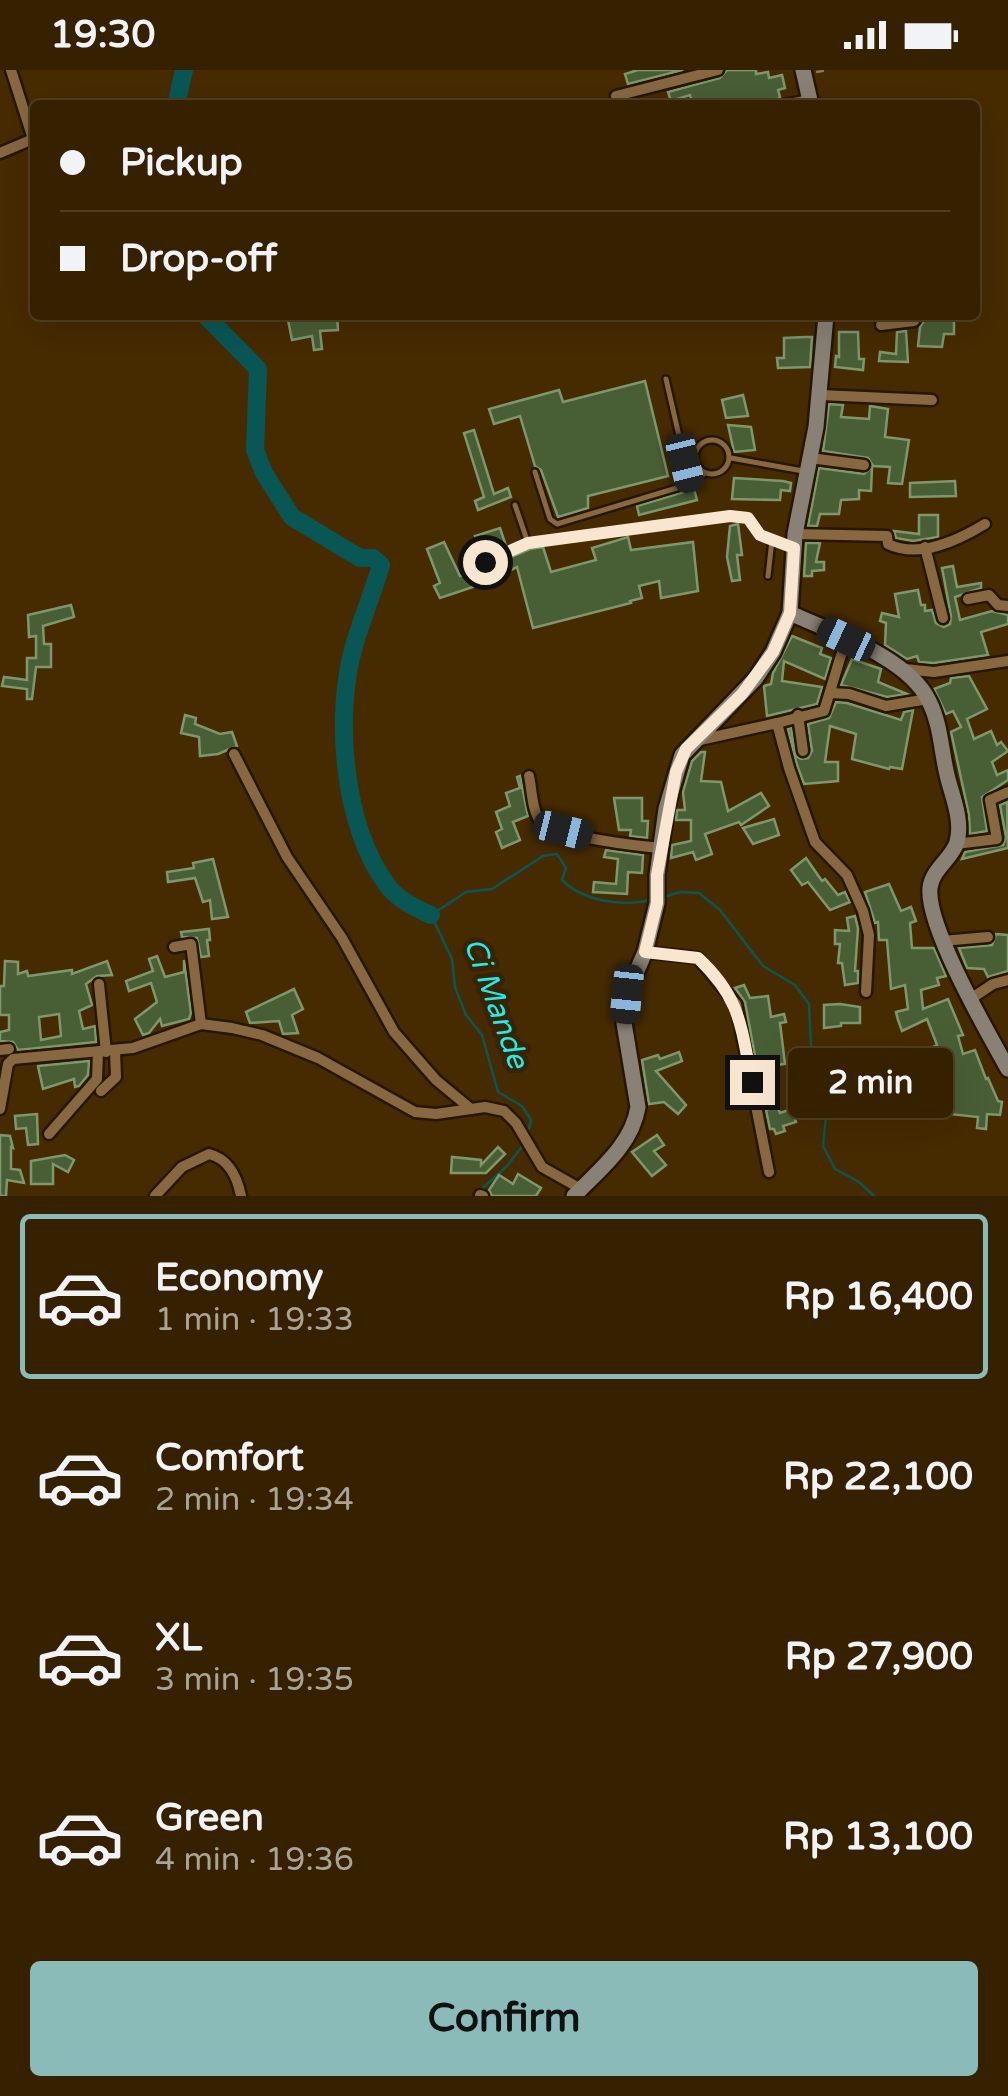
<!DOCTYPE html>
<meta charset="utf-8">
<style>
:root{--surface:#352000;--page:#402d0f;--text:#f1f3f6;--muted:#aaa399;--line:#4f3e22;--accent:#8bbbb9}
body{margin:0;font-family:"Varela Round",sans-serif;background:var(--page);color:var(--text);height:100vh;display:flex;flex-direction:column;font-size:38px;white-space:nowrap}
*{box-sizing:border-box;margin:0}
p{font-size:32px;color:var(--muted)}
.icon{flex:none;width:55px;height:55px;fill:none;stroke:currentColor;stroke-width:2;stroke-linecap:round;stroke-linejoin:round}
.map{position:relative;height:1126px;overflow:hidden}
.details{display:flex;flex-direction:column;background:var(--surface);flex:1}
.details>*{flex:none}
.guide{position:absolute;left:30px;top:30px;width:950px;height:220px;border-radius:10px;box-shadow:0 10px 40px #0002,0 0 0 2px var(--line);display:grid;align-content:center;height:220px;padding:0 30px;background:var(--surface)}
.end{position:absolute;width:45px;height:45px;margin:-22px;border:12px solid #f8e6d1;background:#111;box-shadow:0 0 0 5px #111}
.from{border-radius:50%}
.bubble{position:absolute;height:70px;border-radius:10px;background:var(--surface);box-shadow:0 10px 40px #0002,0 0 0 2px var(--line);font-size:32px;font-weight:700;line-height:70px;text-align:center}
.car{position:absolute;width:30px;height:60px;margin:-30px -15px;border-radius:12px;box-shadow:0 0 8px 2px #0007;background:linear-gradient(#222 24%,#8ab4d8 0 40%,#222 0 76%,#8ab4d8 0 86%,#222 0)}
.guide b{display:flex;align-items:center;gap:35px;height:95px;font-size:38px}
.guide b+b{border-top:2px solid var(--line)}
.guide i{width:25px;height:25px;background:var(--text)}
ul{padding:18px 0 0;list-style:none}
li{display:flex;align-items:center;gap:30px;height:165px;margin:0 20px 15px;padding:0 10px;border:5px solid transparent;border-radius:10px}
li div{flex:1}
li b{display:block;font-size:38px}
li em{font-style:normal;font-weight:700}
li.on{border-color:var(--accent)}
li>.icon{width:90px;height:90px;stroke-width:1.5}
.button{display:flex;gap:20px;margin-top:auto;padding:20px 30px}
.button a{flex:1;height:115px;border-radius:10px;background:var(--accent);color:#111;font-size:40px;font-weight:700;line-height:115px;text-align:center}
.status{display:flex;justify-content:space-between;align-items:center;height:70px;padding:0 50px;background:var(--surface);direction:ltr}
.status svg{height:28px;fill:currentColor}
.map>svg:first-child{display:block}
.lines{fill:none;stroke-linecap:round;stroke-linejoin:round}
.stream{stroke:#095755;stroke-width:2.5}
.river{stroke:#095755;stroke-width:18}
.building{fill:#485e35;stroke:#7f976c;stroke-width:2.5;fill-rule:evenodd}
.lane-casing{stroke:#261603;stroke-width:10}
.street-casing{stroke:#261603;stroke-width:15}
.secondary-casing{stroke:#261603;stroke-width:20}
.path{stroke:#8f7856;stroke-width:2.5;stroke-dasharray:8 8;stroke-linecap:butt}
.lane{stroke:#876841;stroke-width:5}
.street{stroke:#876841;stroke-width:10}
.secondary{stroke:#898175;stroke-width:15}
.route{stroke:#f8e6d1;stroke-width:12}
.labels{text-anchor:middle;dominant-baseline:central;stroke-width:10;stroke-linejoin:round;paint-order:stroke}
.water-label{font-size:30px;font-style:italic;fill:#1fede7;stroke:#392304}
</style>
<div class="status"><b>19:30</b><svg viewBox="0 0 49 12"><path d="M0 12V9h3v3zM5 12V6h3v6zM10 12V3h3v9zM15 12V0h3v12zM26 1h20v11H26zM47 4h2v5h-2z"/></svg></div>
<div class="map">
<svg width="1008" height="1126" viewBox="0 0 1008 1126">
<rect width="100%" height="100%" fill="#472b00"/>
<g class="lines">
<g class="stream">
<path d="M664,827L680,822L699,823L720,840L763,896L795,915L809,934L812,997L826,1046L823,1076L835,1099L859,1112L874,1126"/>
<path d="M527,1067L531,1050L522,1036L498,1022L482,965L466,945L455,917L452,889L431,845L466,822L492,819L543,786L557,784L566,798L562,810C583,831 622,837 651,830"/>
<path d="M474,1126L507,1096L524,1074"/>
</g>
<g class="river">
<path d="M176,35L184,0"/>
<path d="M205,245L258,299L255,380L264,403L292,447L360,488H373L381,495C373,522 362,549 354,576C334,646 343,755 387,815C396,828 417,839 431,845"/>
</g>
</g>
<g class="building">
<path d="M638,0H683L628,14L625,4Z"/>
<path d="M727,0H756V4L768,2L769,8L782,5L785,18L778,20L780,27L775,32L765,35H720L719,30L693,35L690,25L671,31L668,22L720,8Z"/>
<path d="M287,245H337L338,260L320,261L322,279L314,280L312,266L292,270Z"/>
<path d="M927,245H954V264H944L942,277L918,276L920,257Z"/>
<path d="M906,261L908,292L879,291L880,282L896,284L897,262Z"/>
<path d="M839,262H858L859,289H864L863,300L835,297L836,286L839,287Z"/>
<path d="M805,267H812L810,297L778,298L777,288H784V268Z"/>
<path d="M645,311L668,406L588,426V438L558,447L541,400L535,396L520,346L494,354L489,339L559,320L563,332Z"/>
<path d="M743,325L748,346L726,348L722,330Z"/>
<path d="M829,334L843,335L841,347L869,349L870,336L888,339L885,367L909,370L902,414L888,413L890,397L873,396L868,388L823,381Z"/>
<path d="M728,355L751,357L755,380L734,382Z"/>
<path d="M474,360L494,424L508,418L511,427L478,440L475,431L484,427L464,363Z"/>
<path d="M872,397L871,421L859,420V429L841,430L839,444H820L817,456H808L819,398L864,404Z"/>
<path d="M734,408L783,411L791,413L790,421L781,420L780,430L732,429Z"/>
<path d="M955,411L956,426L910,427V413Z"/>
<path d="M694,419L697,430L639,445L637,436Z"/>
<path d="M919,445H938V467L913,471L896,468L894,461L919,464Z"/>
<path d="M738,454L742,485H737L740,510L732,511L727,487L730,456Z"/>
<path d="M500,458L506,476L481,487L475,466Z"/>
<path d="M628,467L631,480L693,472L698,521L661,528L659,511L639,516L642,528L630,531L631,533L533,558L517,497L491,510L485,498L530,479L543,477L551,502L596,490L592,478Z"/>
<path d="M444,472L460,506L468,504L473,517L440,528L434,516L440,513L427,479Z"/>
<path d="M806,473H820L816,492H824V500L812,501V506H804Z"/>
<path d="M953,496L957,517L981,513V518L955,527L960,550L992,541L1008,545V554L981,562L988,585L934,593L919,592L917,586L907,589L885,575L886,553L880,551L882,543L899,547L895,524L918,520L921,535H925V541L932,540L936,553L944,557L950,554L951,546L942,498Z"/>
<path d="M71,535L74,547L43,556L44,574H51V597H36L32,629H27V619L2,616L4,607L27,610V588H36V566L29,567L28,545Z"/>
<path d="M792,566L822,578L820,584L831,588L825,609L784,591L782,611L822,617L817,634L767,646L764,616L771,614L773,603Z"/>
<path d="M852,589L881,599L878,612L907,624L887,627L841,615Z"/>
<path d="M969,606L987,639L967,649L974,669L991,661L997,675L1001,672L1008,681L992,692L997,705L1008,700V710L982,727L987,761L970,764L969,745L951,662L961,657L953,641L946,644L934,619L950,613L951,608Z"/>
<path d="M836,632L847,633L901,650L904,642L913,640L902,699L890,697L889,699L852,689L856,664L830,656L825,692H838V711L804,714L797,695L788,659L791,658L796,686L801,689L808,688L812,681L808,654L829,648Z"/>
<path d="M185,645L196,648L195,654L220,664L232,662L237,676L218,684L200,686L199,667L181,663Z"/>
<path d="M701,682H705L701,711L721,712L728,741L761,723L769,736L741,755L739,752L705,764L712,784L696,790L693,782L671,788L672,775L691,771V750H676L677,740H685L683,722L692,691Z"/>
<path d="M520,706L528,746L513,752L520,770L502,778L496,762L502,759L496,742L510,736L506,723L520,718L517,707Z"/>
<path d="M614,728H642V751H648L647,768L630,766L631,760H619Z"/>
<path d="M1007,732L1008,778L962,789L965,782L1003,775L1006,767L1000,735Z"/>
<path d="M774,749L779,765L753,774L743,758Z"/>
<path d="M606,780L643,785L642,803L628,802L627,824L593,822L594,812L616,814L618,789L604,787Z"/>
<path d="M806,788L822,811L825,809L838,825L845,822L850,832L830,840L808,812L802,815L791,800Z"/>
<path d="M213,789L228,847L212,849L210,830L203,832L195,808L168,812L167,802L194,798L193,793Z"/>
<path d="M889,814L901,841L911,837L916,851L910,853L912,878H934L946,906L937,908L939,915L921,920L923,939L948,929L963,965L958,966L963,984L975,980L986,1009L988,1008L998,1031L1002,1032L1000,1045L987,1044L986,1059L977,1058L978,1047L940,1043L942,1028L931,1027L933,977L937,975L927,949L902,961L898,950L896,942L908,939L905,915L891,919L887,870H879L878,852L875,853L865,822Z"/>
<path d="M855,846L858,858L855,901H858V913L845,915L842,893H838L840,874H835V860L849,861L847,848Z"/>
<path d="M209,859L210,870H207L209,886L201,887L197,868L182,867L181,862Z"/>
<path d="M996,864L1008,865V901L988,907L984,899L967,898L959,878L992,875Z"/>
<path d="M157,886L165,907L184,902V890L191,943L189,949L162,956L160,949L149,963L143,965L135,949L157,932L151,913L129,921L126,911L153,901L149,889Z"/>
<path d="M5,891L18,892V904L27,901L28,906L72,900V904L107,891L112,905L97,906L86,914L92,935L79,941L83,959L95,956L96,972L18,980L13,972L0,971V962L9,960V945H0V916H4ZM59,944L61,966L41,970L39,947Z"/>
<path d="M744,915L750,928L768,926L771,947L784,944L786,952L780,953L785,994L776,995L777,1018H761L745,932L735,918Z"/>
<path d="M294,919L303,939L292,945L298,963L283,964L279,951L250,953L246,942Z"/>
<path d="M840,934L860,937V953H841V956L824,958V935Z"/>
<path d="M679,982L682,991L656,1001L686,1035L678,1044L664,1032L649,1034L642,990L658,985L660,989Z"/>
<path d="M89,991L88,1005L79,1016L75,1017L74,1009L43,1019L38,996Z"/>
<path d="M777,1036L780,1043L791,1039L796,1052L783,1056L785,1061L776,1064L774,1059H770L766,1040Z"/>
<path d="M37,1044L38,1074L28,1075L26,1058L16,1059L15,1046Z"/>
<path d="M0,1065L10,1066L13,1078L11,1077V1099L20,1100L24,1113L7,1110L6,1126H0Z"/>
<path d="M657,1065L664,1075L654,1081L666,1095L652,1106L632,1082Z"/>
<path d="M498,1077L505,1084L486,1103H451L452,1087L481,1090V1095Z"/>
<path d="M65,1085L74,1090L68,1102L53,1094V1114H31V1091Z"/>
<path d="M518,1104L541,1118L536,1126H492L489,1120L499,1105L513,1114Z"/>
</g>
<g class="lines">
<g class="lane-casing">
<g id="lane">
<path d="M666,309L690,414"/>
<circle cx="712" cy="387" r="17"/>
<path d="M731,388L803,401"/>
<path d="M535,402L550,449L557,454L690,414L705,403"/>
<path d="M515,435L528,473"/>
<path d="M485,492L528,473L731,446L748,448L759,465L792,477"/>
<path d="M768,506L772,470"/>
</g>
</g>
<g class="street-casing">
<g id="street">
<path d="M616,26L718,0"/>
<path d="M783,35L810,30"/>
<path d="M0,83L33,69L11,0"/>
<path d="M881,255L914,251L918,245"/>
<path d="M820,325L932,330"/>
<path d="M810,388L864,395"/>
<path d="M795,464L887,466L888,474C919,489 957,471 985,454"/>
<path d="M925,477L943,548"/>
<path d="M968,529L989,525L998,535L1008,536"/>
<path d="M905,599L934,602L1008,591"/>
<path d="M830,623L849,624L886,636L928,629"/>
<path d="M798,645L803,681"/>
<path d="M777,653L824,641L846,569"/>
<path d="M700,670L777,653L789,698L815,772L847,805L863,841L869,865L866,922"/>
<path d="M234,684L287,787L342,868L394,962L436,1010L471,1039"/>
<path d="M529,706C532,719 532,744 542,753C560,767 637,776 662,778"/>
<path d="M956,774L997,769L990,730L1008,722"/>
<path d="M942,871L988,867"/>
<path d="M174,877L191,874L201,954"/>
<path d="M645,882L698,888L736,934L769,1102"/>
<path d="M99,914L106,982"/>
<path d="M972,928L993,914L1008,910"/>
<path d="M0,980L9,979"/>
<path d="M101,1021L116,1007L115,980"/>
<path d="M0,1039L8,994L13,989L133,978L201,954L232,958L262,965L318,988L415,1042L436,1044L485,1037L504,1041L516,1053L542,1097L581,1119"/>
<path d="M49,1064L97,1009L98,982"/>
<path d="M480,1125L483,1126"/>
<path d="M155,1126L182,1097L209,1084C229,1089 237,1106 241,1126"/>
</g>
</g>
<g class="secondary-casing">
<g id="secondary">
<path d="M803,0L811,35"/>
<path d="M790,543C833,563 908,587 929,631C941,655 941,680 947,705C952,726 963,750 957,772C952,789 932,799 930,818C926,856 988,963 1008,999"/>
<path d="M574,1126C599,1100 632,1075 638,1037L624,953L627,924L645,882L657,833V805L666,739L682,685L756,608L773,582L790,543L795,464L816,357L826,245"/>
</g>
</g>
<path class="path" d="M816,2L830,0"/>
<use href="#lane" class="lane"/>
<use href="#street" class="street"/>
<use href="#secondary" class="secondary"/>
</g>
<g class="lines">
<path class="route" d="M485,492L528,473L730,446L748,448L760,465L794,478L790,543L773,582L742,624L686,679L676,702L657,805V833L645,882L698,888C741,928 741,957 752,1012"/>
</g>
<g class="labels">
<g class="water-label">
<text transform="translate(496 933) rotate(70)">Ci Mande</text>
</g>
</g>
</svg>
<i class="end from" style="left:485px;top:492px"></i>
<i class="end" style="left:752px;top:1012px"></i>
<div class="bubble" style="left:788px;top:978px;width:165px">2 min</div>
<i class="car" style="left:685px;top:393px;rotate:166deg"></i>
<i class="car" style="left:846px;top:569px;rotate:295deg"></i>
<i class="car" style="left:563px;top:760px;rotate:104deg"></i>
<i class="car" style="left:627px;top:924px;rotate:186deg"></i>
<div class="guide">
<b><i class="from"></i>Pickup</b>
<b><i></i>Drop-off</b>
</div>
</div>
<section class="details">
<ul>
<li class="on"><svg class="icon" aria-label="car" viewBox="0 0 24 24"><path d="M5 17H2v-5l4-1 3-4h7l3 4 3 1v5h-3M9 17h6M6 11h13"/><circle cx="7" cy="17" r="2"/><circle cx="17" cy="17" r="2"/></svg><div><b>Economy</b><p>1 min · 19:33</p></div><em>Rp 16,400</em></li>
<li><svg class="icon" aria-label="car" viewBox="0 0 24 24"><path d="M5 17H2v-5l4-1 3-4h7l3 4 3 1v5h-3M9 17h6M6 11h13"/><circle cx="7" cy="17" r="2"/><circle cx="17" cy="17" r="2"/></svg><div><b>Comfort</b><p>2 min · 19:34</p></div><em>Rp 22,100</em></li>
<li><svg class="icon" aria-label="car" viewBox="0 0 24 24"><path d="M5 17H2v-5l4-1 3-4h7l3 4 3 1v5h-3M9 17h6M6 11h13"/><circle cx="7" cy="17" r="2"/><circle cx="17" cy="17" r="2"/></svg><div><b>XL</b><p>3 min · 19:35</p></div><em>Rp 27,900</em></li>
<li><svg class="icon" aria-label="car" viewBox="0 0 24 24"><path d="M5 17H2v-5l4-1 3-4h7l3 4 3 1v5h-3M9 17h6M6 11h13"/><circle cx="7" cy="17" r="2"/><circle cx="17" cy="17" r="2"/></svg><div><b>Green</b><p>4 min · 19:36</p></div><em>Rp 13,100</em></li>
</ul>
<div class="button"><a>Confirm</a></div>
</section>
